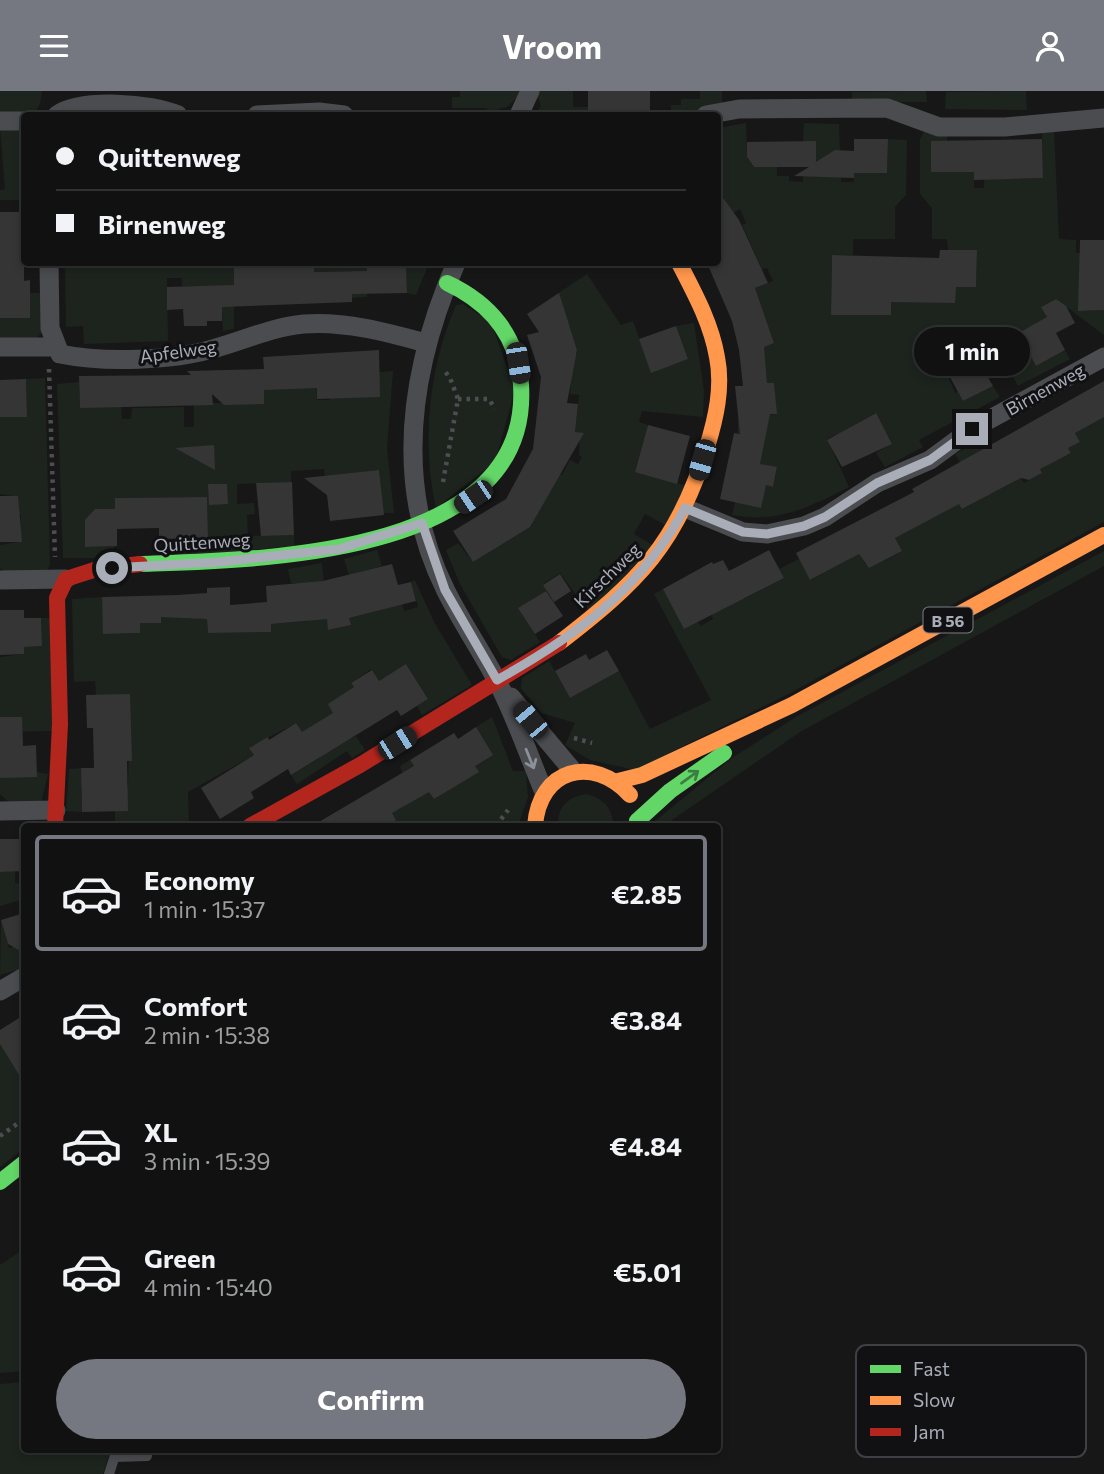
<!DOCTYPE html>
<meta charset="utf-8">
<style>
:root{--surface:#111;--page:#1e1f1f;--text:#f1f3f6;--muted:#9c9d9f;--line:#303131;--accent:#757880}
body{margin:0;font-family:Commissioner,sans-serif;background:var(--page);color:var(--text);height:100vh;display:flex;flex-direction:column;font-size:26px;white-space:nowrap}
*{box-sizing:border-box;margin:0}
p{font-size:23px;color:var(--muted)}
.icon{flex:none;width:38px;height:38px;fill:none;stroke:currentColor;stroke-width:2;stroke-linecap:round;stroke-linejoin:round}
.map{position:relative;flex:1;overflow:hidden}
.details{position:absolute;left:21px;top:732px;width:700px;height:630px;display:flex;flex-direction:column;background:var(--surface);border-radius:7px;box-shadow:0 4px 10px #0003,0 0 0 2px var(--line)}
.details>*{flex:none}
.banner{position:absolute;left:21px;top:21px;width:700px;height:154px;border-radius:7px;box-shadow:0 4px 10px #0003,0 0 0 2px var(--line);display:grid;align-content:center;height:154px;padding:0 35px;background:var(--surface)}
.end{position:absolute;width:32px;height:32px;margin:-16px;border:9px solid #a8adb8;background:#111;box-shadow:0 0 0 4px #111}
.from{border-radius:50%}
.bubble{position:absolute;height:49px;border-radius:24px;background:var(--surface);box-shadow:0 4px 10px #0003,0 0 0 2px var(--line);font-size:23px;font-weight:700;line-height:49px;text-align:center}
.car{position:absolute;width:21px;height:42px;margin:-21px -10px;border-radius:9px;box-shadow:0 0 5px 2px #0007;background:linear-gradient(#222 24%,#8ab4d8 0 40%,#222 0 76%,#8ab4d8 0 86%,#222 0)}
.banner b{display:flex;align-items:center;gap:24px;height:66px;font-size:26px}
.banner b+b{border-top:2px solid var(--line)}
.banner i{width:18px;height:18px;background:var(--text)}
ul{padding:12px 0 0;list-style:none}
li{display:flex;align-items:center;gap:21px;height:116px;margin:0 14px 10px;padding:0 21px;border:4px solid transparent;border-radius:7px}
li div{flex:1}
li b{display:block;font-size:26px}
li em{font-style:normal;font-weight:700}
li.selected{border-color:var(--accent)}
li>.icon{width:63px;height:63px;stroke-width:1.5}
.primary-button{display:flex;gap:14px;margin-top:auto;padding:14px 35px}
.primary-button a{flex:1;height:80px;border-radius:42px;background:var(--accent);color:#fff;font-size:28px;font-weight:700;line-height:80px;text-align:center}
header{display:flex;justify-content:space-between;align-items:center;height:91px;padding:0 35px;background:var(--accent);color:#fff;font-size:32px;font-weight:700}
.map>svg:first-child{display:block}
.green{fill:#1d241e}
.building{fill:#353536}
.lines{fill:none;stroke-linecap:round;stroke-linejoin:round}
.path{stroke:#4d4e52;stroke-width:4.5;stroke-dasharray:3.5 5;stroke-linecap:butt}
.lane{stroke:#4b4c50;stroke-width:10}
.street{stroke:#4b4c50;stroke-width:19}
.fast{stroke:#63d668;stroke-width:16}
.slow{stroke:#ff974d;stroke-width:16}
.jam{stroke:#b3261e;stroke-width:16}
.oneway{stroke:#8c9099}
.oneway2{stroke:#3e7d42}
.route{stroke:#a8adb8;stroke-width:9}
.labels{text-anchor:middle;dominant-baseline:central;stroke-width:6;stroke-linejoin:round;paint-order:stroke}
.shield{fill:#111113;stroke:#7b7e86;stroke-width:2}
.shield-label{font-size:16px;font-weight:bold;fill:#a8adb8}
.street-label{font-size:18px;fill:#a8adb8;stroke:#111113}
.key{fill:#111113;stroke:#3e4045;stroke-width:2}
.key-label{font-size:19px;fill:#a8adb8}
</style>
<header><svg class="icon" aria-label="menu" viewBox="0 0 24 24"><path d="M4 6h16M4 12h16M4 18h16"/></svg>Vroom<svg class="icon" aria-label="person" viewBox="0 0 24 24"><circle cx="12" cy="8" r="4"/><path d="M4 21q1-7 8-7t8 7"/></svg></header>
<div class="map">
<svg width="1104" height="1383" viewBox="0 0 1104 1383">
<rect width="100%" height="100%" fill="#171717"/>
<g class="green">
<path d="M0,0H42C39,31 26,24 0,24Z"/>
<path d="M460,0H524L507,16L493,20L484,17H452V6H460Z"/>
<path d="M536,0H573V16H588V20L634,0V24H535L541,15Z"/>
<path d="M700,0H722V13L684,24H671V14H681V8H700Z"/>
<path d="M926,0L927,11H852V1Z"/>
<path d="M1026,0L1027,19L945,18L946,1Z"/>
<path d="M746,32L747,67L754,76H777V85H789V90L803,91V85H815L816,50H803L804,32L839,33L841,91H854V82H887L888,48L907,49L906,104L895,116V148H853V164H832L831,223L891,197L955,212V196H976L977,159H948L947,148H932V117L920,103V48L924,41L947,40V50H931V81H974V97H984L985,69L1004,88L1043,87L1042,40H1054L1059,148L1076,149V162H1080V220L1104,219V244L1056,208L1042,215L1047,226L1027,266L1030,264L1036,275L1065,259L1070,268L1018,295L986,238L967,249L973,261L945,277L955,302L958,301L963,310L993,295L1000,306L919,349L923,356L885,376L876,362L892,352L875,322L845,339L860,366L854,370L839,342L827,348L849,396C810,416 776,433 732,424L735,411L766,394L773,396L777,377L760,373L765,346L738,342V327L776,323L774,292H767L765,272L741,263L774,252L755,197L773,190L767,177L762,178L742,134L746,132L740,118L724,128L718,113L724,108L718,100V37Z"/>
<path d="M24,36V109H0V99L5,98L0,37Z"/>
<path d="M65,172H234V238L223,240L221,201L207,195H182V187H167L168,250L84,253L83,235L66,236Z"/>
<path d="M314,172H367V206L352,207L351,180L314,181Z"/>
<path d="M406,172H429L416,204L407,202Z"/>
<path d="M587,183L621,234L633,230L651,281L688,268L676,235L694,232L704,300L703,326L642,320L639,331L648,334L635,380L687,395L667,435L645,423L634,443L654,455L589,521L560,482L543,493L547,499L519,517L540,551L511,569L502,566L460,493L446,459L458,452L473,471L532,434L510,412L559,382L562,384L570,369L578,373L582,366L579,364L580,342L575,341L579,304L570,303L571,292L554,291L562,268L578,262L568,231L564,233L548,209Z"/>
<path d="M30,202H45V239L34,249L0,250V227H30Z"/>
<path d="M463,213L491,231L515,299L495,371L436,417C421,350 429,276 456,214Z"/>
<path d="M316,280L317,309H329L330,302L379,281L393,280L387,357L394,422H383L379,379L325,385L324,378L291,380V391L237,393V413L254,412L255,423L247,424L248,445L294,444V455L178,466L177,448L208,447L207,406L116,407V422L95,418L85,430V456L114,455V467H63L57,293L79,291L80,317L121,312L122,328H131L132,317L184,316V336H194V312H264V299Z"/>
<path d="M45,287L50,474L46,481L7,484L0,477V454L19,451L21,424H19L18,406L0,403V326H27L26,288Z"/>
<path d="M1104,321V431L792,601L635,679L590,669L565,654L575,632L541,622L521,597L522,587L549,570L570,607L619,580L650,638L711,609L654,503L663,498L685,537L698,531L701,535L713,528L711,523L732,487L744,508L784,487L779,478L799,468L811,489L848,469L853,451L865,473L880,465L884,470L902,460L895,447L959,412L963,418L981,408L955,363L979,350L984,359L991,403L1021,387L1024,392L1042,382L1028,354L1062,367L1071,362L1068,357L1080,351L1075,342Z"/>
<path d="M377,459L382,475L349,484L344,468Z"/>
<path d="M1104,460V475L800,641L672,729L668,735H649L732,667L796,626Z"/>
<path d="M322,472L329,539L350,534L349,527L402,513L404,520L418,516L411,491L415,489L434,531L472,594L422,624L417,615L428,608L407,574L379,590L371,578L351,592L360,605L333,622L344,651L356,645L365,659L352,667L347,660L297,693L291,684L318,668L296,632L250,656L254,664L188,701L189,735H145L144,730H115V720L128,696L130,604H96L95,590L74,591L72,508L102,506L104,543L140,542V532L161,526L199,525V528H207L208,542L271,541V533L308,530L305,492H291L288,478Z"/>
<path d="M41,527H50L52,640L1,641L0,645V566L24,563V556L42,555Z"/>
<path d="M492,626L513,680H526L528,706L518,735H387L396,729L377,698L382,694L398,719L412,710L400,675L410,669L434,708L478,680L475,675L476,636Z"/>
<path d="M81,677V689H85L81,696L82,721L66,720L69,678Z"/>
<path d="M37,681L48,683L41,712L12,714L0,703V687Z"/>
<path d="M586,703C603,707 613,717 613,735H558C557,716 568,706 586,703Z"/>
<path d="M15,780V792L24,793V808L0,815V781Z"/>
<path d="M1,829L9,857L17,855L24,860V877L0,884Z"/>
<path d="M0,953L13,974L24,967V1057L0,1076Z"/>
<path d="M24,1158V1280L0,1282V1174Z"/>
<path d="M24,1291V1358H111L103,1383H0V1293Z"/>
</g>
<g class="building">
<rect x="588" y="0" width="62" height="20"/>
<path d="M854,48H888L887,82H854V87L794,85L809,76H754L747,66V51L816,50V71L835,59L854,60Z"/>
<path d="M1042,48L1043,87L974,89V81H931V50Z"/>
<path d="M718,100L739,129L768,192L755,197L774,252L764,256L767,292H774L777,323H770L760,373L777,376L773,396L766,394L761,417L720,408L734,342L740,343L735,295H743L739,259L732,230L707,172H718Z"/>
<path d="M0,121H24V190L30,189V227H0Z"/>
<path d="M1080,149H1104V219L1078,220Z"/>
<path d="M940,159H977L976,196H956L955,212L891,211V224H831L832,164L939,167Z"/>
<path d="M234,172H314V181L367,180V172H406L407,202L352,203V211L222,216V230H207V235H184L183,218L167,219V196L234,194Z"/>
<path d="M559,202L577,259L567,312L578,313L575,341L584,342L530,436L473,471L453,440L506,408L533,358L541,286L527,244L539,241L527,223Z"/>
<path d="M1056,208L1066,215L1075,232L1056,242L1065,259L1036,275L1030,264L1027,266L1015,244L1047,226L1041,216Z"/>
<path d="M676,235L688,268L651,282L639,248Z"/>
<path d="M986,238L1001,266L982,276L993,295L963,310L945,277L973,261L967,249Z"/>
<path d="M379,259L380,306L317,308V297L264,299V313L224,314L212,303L213,314L80,317L79,285L191,284L187,280L264,278L263,266Z"/>
<path d="M26,288L27,326H0V289Z"/>
<path d="M1104,290V326L1075,342L1080,351L1068,357L1071,362L1040,378L1042,382L1029,389L1021,387L962,418L959,413L895,447L902,460L869,477L859,463L810,489L796,462L914,401L912,398Z"/>
<path d="M876,322L892,353L842,376L827,349Z"/>
<path d="M648,334L690,345L677,393L635,381Z"/>
<path d="M214,354L215,379L175,357Z"/>
<path d="M379,379L384,424L330,430L327,404L304,387Z"/>
<path d="M292,391L294,444L261,445L256,392Z"/>
<path d="M208,393H227L228,413L209,414Z"/>
<path d="M0,405H18L22,451H0Z"/>
<path d="M207,406L208,447L159,448V437L117,438V455L85,456V429L95,418H115V407Z"/>
<path d="M769,459L784,487L684,538L663,498L712,471L713,473L723,469L729,480Z"/>
<path d="M392,473L398,494L411,491L416,510L349,527L351,534L328,539L327,528L271,533V541L208,542L207,528L161,526V532H140V542L103,543L102,506L177,504L207,502V497L230,496V514L267,511L266,495L323,490Z"/>
<path d="M560,483L571,500L554,511L543,494Z"/>
<path d="M546,500L563,525L535,543L518,517Z"/>
<path d="M0,519H24V527H41L42,555L24,556V563L0,564Z"/>
<path d="M607,559L619,580L570,607L555,580L586,563L589,569Z"/>
<path d="M406,573L428,608L401,625L397,619L291,684L288,678L251,701L254,707L220,728L201,697L254,664L249,657L268,646L269,649L296,632L302,641L333,622L328,613L354,596L351,592L372,579L379,590Z"/>
<path d="M130,603L132,670H127L128,720L82,721L81,677H94L93,637H87L86,604Z"/>
<path d="M0,626H22L23,655L36,654L37,686L0,687Z"/>
<path d="M476,636L493,664L475,675L479,681L434,708L429,701L392,722L396,729L387,735H312L414,675L410,669L454,642L458,648Z"/>
<path d="M0,748H24V780L0,781Z"/>
<path d="M24,822V862L8,853L1,829Z"/>
<path d="M24,924V992L0,953V939Z"/>
</g>
<g class="lines">
<g class="path">
<path d="M49,278L55,466"/>
<path d="M458,308H489L495,318"/>
<path d="M443,391L458,308L450,287L444,279"/>
<path d="M574,647L592,652"/>
<path d="M496,735L508,719"/>
<path d="M0,1045L24,1028"/>
</g>
<g class="lane">
<path d="M115,1366L147,1365"/>
<path d="M109,1383L117,1358"/>
</g>
<g class="street">
<path d="M57,24C81,7 152,12 178,24"/>
<path d="M257,24L319,21L344,24"/>
<path d="M519,24L530,0"/>
<path d="M706,24L739,18L887,17L939,36H1005L1104,27"/>
<path d="M0,30H24"/>
<path d="M49,172L50,237L60,263C104,272 173,270 216,257C245,249 272,236 304,233C345,230 386,241 426,252"/>
<path d="M456,172C410,278 392,392 446,500C461,530 480,558 496,588C515,624 528,663 544,701"/>
<path d="M0,256H56"/>
<path d="M685,417L743,441L767,443L804,435L825,426L877,392L930,369L972,338L1104,266"/>
<path d="M0,489L66,488"/>
<path d="M511,606L573,680"/>
<path d="M0,720L56,719"/>
<path d="M0,900L24,886"/>
</g>
<g class="fast">
<path d="M140,473C256,469 532,467 521,294C518,245 490,212 447,192"/>
<path d="M637,730L670,700L724,662"/>
<path d="M0,1091L24,1072"/>
</g>
<g class="slow">
<path d="M559,552C638,491 677,454 707,356C716,327 723,296 717,266C711,232 695,203 679,172"/>
<path d="M618,690L642,684L792,614L1104,444"/>
<path d="M535,735C539,678 592,663 630,704"/>
</g>
<g class="jam">
<path d="M55,735L60,633L57,507L66,488L97,478L140,473"/>
<path d="M250,735L360,674L559,552"/>
</g>
</g>
<defs><path id="oneway-shaft" d="M-6 0H5M1.5-3L5.5 0L1.5 3" fill="none" stroke-width="1.6" stroke-linecap="round" stroke-linejoin="round" transform="scale(1.75)"/></defs>
<use class="oneway" href="#oneway-shaft" transform="translate(530 668) rotate(68)"/>
<use class="oneway2" href="#oneway-shaft" transform="translate(690 686) rotate(-36)"/>
<g class="lines">
<path class="route" d="M112,477L218,471L339,458L422,432L445,499L497,589C576,545 641,498 685,417L743,441L767,443L804,435L825,426L877,392L930,369L972,338"/>
</g>
<g class="labels">
<rect class="shield" x="923.5" y="516.5" width="49" height="25" rx="5"/>
<g class="shield-label">
<text x="948" y="529">B 56</text>
</g>
<g class="street-label">
<text transform="translate(178 260) rotate(-8)">Apfelweg</text>
<text transform="translate(1045 298) rotate(-29)">Birnenweg</text>
<text transform="translate(202 451) rotate(-4)">Quittenweg</text>
<text transform="translate(607 484) rotate(-44)">Kirschweg</text>
</g>
</g>
<rect x="856" y="1254" width="230" height="112" rx="10" class="key"/>
<rect x="870" y="1274" width="31" height="8" fill="#63d668"/>
<rect x="870" y="1305" width="31" height="9" fill="#ff974d"/>
<rect x="870" y="1337" width="31" height="8" fill="#b3261e"/>
<g class="key-label">
<text x="913" y="1285">Fast</text>
<text x="913" y="1316">Slow</text>
<text x="913" y="1348">Jam</text>
</g>
</svg>
<i class="end from" style="left:112px;top:477px"></i>
<i class="end" style="left:972px;top:338px"></i>
<div class="bubble" style="left:914px;top:236px;width:116px">1 min</div>
<i class="car" style="left:518px;top:272px;rotate:171deg"></i>
<i class="car" style="left:702px;top:369px;rotate:196deg"></i>
<i class="car" style="left:473px;top:406px;rotate:236deg"></i>
<i class="car" style="left:530px;top:629px;rotate:320deg"></i>
<i class="car" style="left:397px;top:652px;rotate:58deg"></i>
<div class="banner">
<b><i class="from"></i>Quittenweg</b>
<b><i></i>Birnenweg</b>
</div>
<section class="details">
<ul>
<li class="selected"><svg class="icon" aria-label="car" viewBox="0 0 24 24"><path d="M5 17H2v-5l4-1 3-4h7l3 4 3 1v5h-3M9 17h6M6 11h13"/><circle cx="7" cy="17" r="2"/><circle cx="17" cy="17" r="2"/></svg><div><b>Economy</b><p>1 min · 15:37</p></div><em>€2.85</em></li>
<li><svg class="icon" aria-label="car" viewBox="0 0 24 24"><path d="M5 17H2v-5l4-1 3-4h7l3 4 3 1v5h-3M9 17h6M6 11h13"/><circle cx="7" cy="17" r="2"/><circle cx="17" cy="17" r="2"/></svg><div><b>Comfort</b><p>2 min · 15:38</p></div><em>€3.84</em></li>
<li><svg class="icon" aria-label="car" viewBox="0 0 24 24"><path d="M5 17H2v-5l4-1 3-4h7l3 4 3 1v5h-3M9 17h6M6 11h13"/><circle cx="7" cy="17" r="2"/><circle cx="17" cy="17" r="2"/></svg><div><b>XL</b><p>3 min · 15:39</p></div><em>€4.84</em></li>
<li><svg class="icon" aria-label="car" viewBox="0 0 24 24"><path d="M5 17H2v-5l4-1 3-4h7l3 4 3 1v5h-3M9 17h6M6 11h13"/><circle cx="7" cy="17" r="2"/><circle cx="17" cy="17" r="2"/></svg><div><b>Green</b><p>4 min · 15:40</p></div><em>€5.01</em></li>
</ul>
<div class="primary-button"><a>Confirm</a></div>
</section>
</div>
